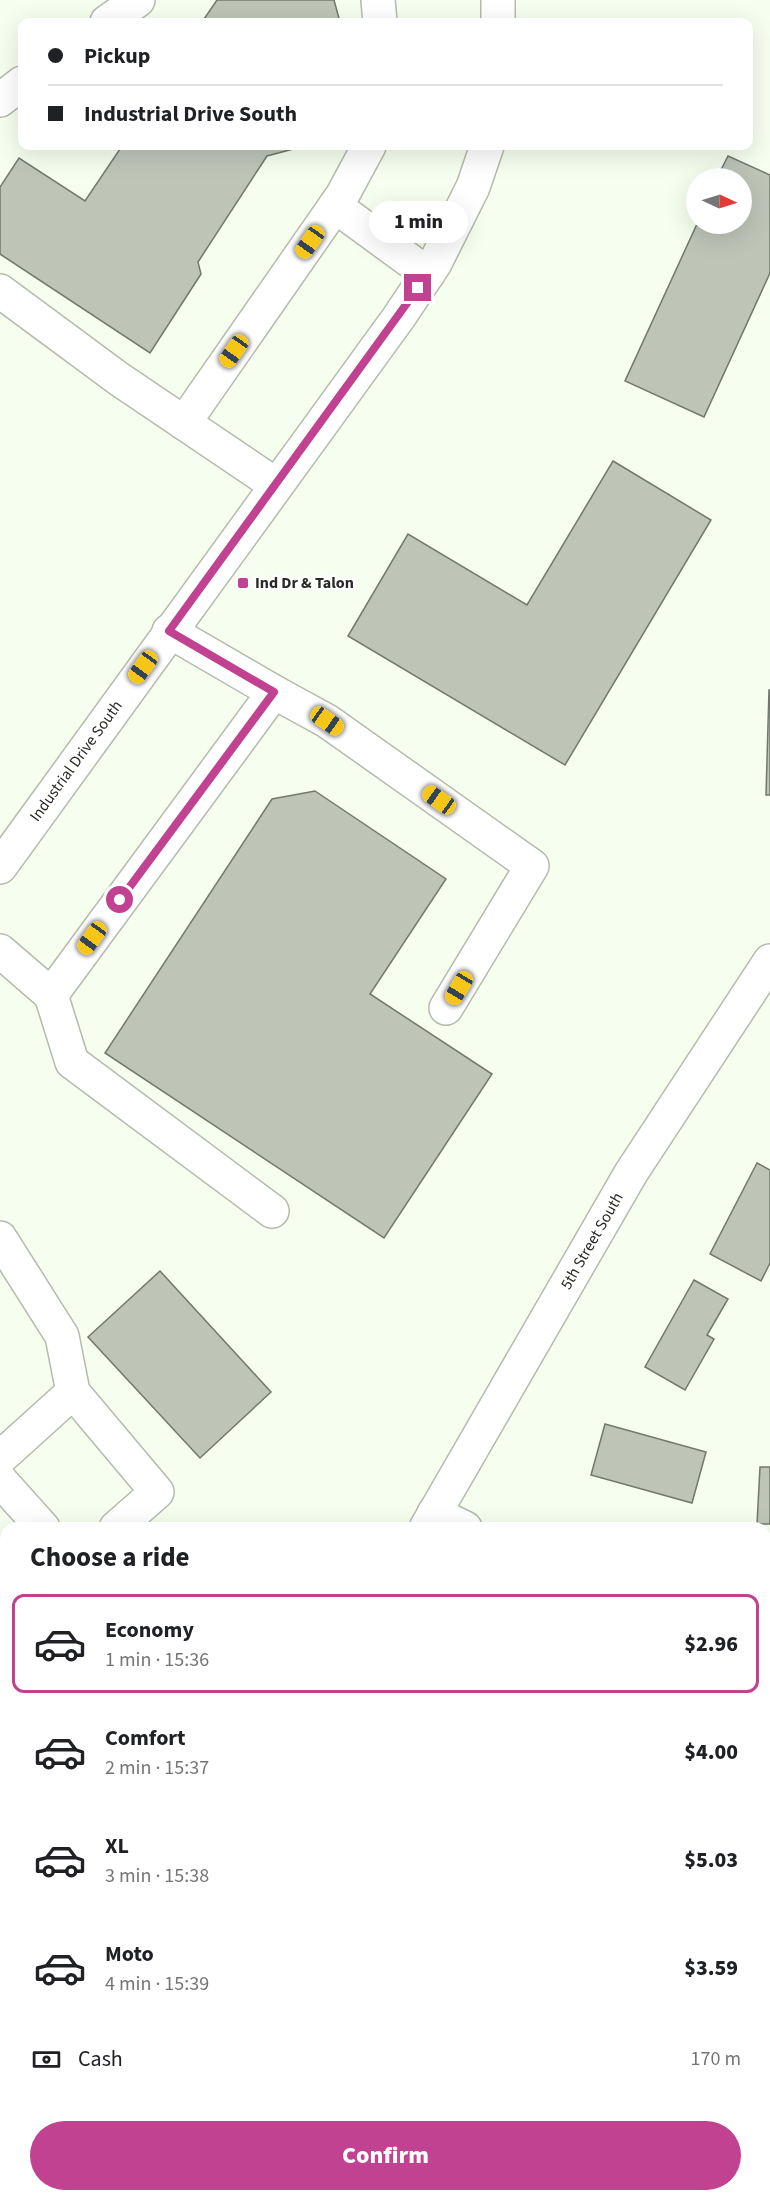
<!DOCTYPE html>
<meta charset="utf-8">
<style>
:root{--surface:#fff;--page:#f6f6f6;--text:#202124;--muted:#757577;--line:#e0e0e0;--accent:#c04291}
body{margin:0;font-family:"Source Sans 3",sans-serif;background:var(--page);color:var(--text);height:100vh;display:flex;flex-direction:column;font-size:22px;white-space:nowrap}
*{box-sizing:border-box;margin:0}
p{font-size:20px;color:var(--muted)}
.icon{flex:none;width:33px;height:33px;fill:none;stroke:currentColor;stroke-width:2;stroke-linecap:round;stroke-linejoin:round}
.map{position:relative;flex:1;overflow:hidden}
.sheet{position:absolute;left:0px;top:1522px;width:771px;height:680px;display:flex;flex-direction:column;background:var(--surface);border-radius:18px 18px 0 0;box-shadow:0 6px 24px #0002}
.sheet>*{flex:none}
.top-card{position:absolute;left:18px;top:18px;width:735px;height:132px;border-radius:12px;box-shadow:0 6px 24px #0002;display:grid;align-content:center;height:132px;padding:0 30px;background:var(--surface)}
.needle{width:39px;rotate:94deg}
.buttons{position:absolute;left:686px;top:168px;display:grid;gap:12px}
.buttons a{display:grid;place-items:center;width:66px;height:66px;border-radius:50%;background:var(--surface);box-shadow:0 6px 24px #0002;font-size:30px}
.end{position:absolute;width:27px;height:27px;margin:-14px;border:8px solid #c04291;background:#fff;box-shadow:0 0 0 3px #fff}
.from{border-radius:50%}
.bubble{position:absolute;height:42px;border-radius:21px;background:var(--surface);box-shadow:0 6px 24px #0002;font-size:20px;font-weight:800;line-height:42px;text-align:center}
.car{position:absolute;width:18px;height:36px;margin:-18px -9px;border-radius:8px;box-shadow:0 0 4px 2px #0007;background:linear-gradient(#f5c518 24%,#345 0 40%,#f5c518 0 76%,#345 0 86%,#f5c518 0)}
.top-card b{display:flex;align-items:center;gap:21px;height:57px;font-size:22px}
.top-card b+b{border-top:2px solid var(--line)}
.top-card i{width:15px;height:15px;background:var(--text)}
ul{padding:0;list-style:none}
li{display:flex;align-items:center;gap:18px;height:99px;margin:0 12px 9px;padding:0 18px;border:3px solid transparent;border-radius:12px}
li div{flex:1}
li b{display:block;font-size:22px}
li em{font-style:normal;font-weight:800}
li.selected{border-color:var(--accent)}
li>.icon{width:54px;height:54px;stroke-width:1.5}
h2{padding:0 30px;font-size:27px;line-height:72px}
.pay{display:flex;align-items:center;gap:15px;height:66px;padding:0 30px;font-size:22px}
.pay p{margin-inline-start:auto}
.button{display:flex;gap:12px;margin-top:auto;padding:12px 30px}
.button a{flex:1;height:69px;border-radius:36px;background:var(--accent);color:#fff;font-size:24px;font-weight:800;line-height:69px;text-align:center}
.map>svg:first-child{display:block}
.green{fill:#c9dab6}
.building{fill:#bec5b7;stroke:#72796c;stroke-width:1.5}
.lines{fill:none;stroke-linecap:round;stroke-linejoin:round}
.minor-casing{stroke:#b4bbad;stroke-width:36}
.minor{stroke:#fff;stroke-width:33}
.route{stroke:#c04291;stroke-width:8}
.poi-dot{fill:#c04291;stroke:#fff;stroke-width:2}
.labels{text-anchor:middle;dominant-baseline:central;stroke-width:5;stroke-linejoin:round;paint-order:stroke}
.poi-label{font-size:16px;font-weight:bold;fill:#282a25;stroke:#fff;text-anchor:start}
.street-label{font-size:16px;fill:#282a25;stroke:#fff}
</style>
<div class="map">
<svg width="770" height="2201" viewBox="0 0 770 2201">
<rect width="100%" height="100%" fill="#f6feef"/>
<path class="green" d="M765,1784H770V1924L765,1897Z"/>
<g class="building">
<path d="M217,0H334L340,22H202Z"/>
<path d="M122,146H299L297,148L267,156L198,262L201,274L150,353L0,254V187L19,158L85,201Z"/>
<path d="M728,156L770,175V273L704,417L625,381L697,224H741V178H717Z"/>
<path d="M613,461L711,520L565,765L348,636L408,534L527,605Z"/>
<path d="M769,690H770V795H766Z"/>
<path d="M315,791L446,879L370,994L492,1074L384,1238L105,1053L272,799Z"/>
<path d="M757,1163L770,1170V1263L761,1281L710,1254Z"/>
<path d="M160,1271L271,1392L200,1458L88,1337Z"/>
<path d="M694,1280L728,1299L707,1335L714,1339L685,1390L645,1367Z"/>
<path d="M605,1424L706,1452L692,1503L591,1475Z"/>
<path d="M760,1467H770V1524H757Z"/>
<path d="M0,1895L6,1899V1981L0,1990Z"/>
<path d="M499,2196H547L546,2199Z"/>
<path d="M678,2196H681L698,2201H677Z"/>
</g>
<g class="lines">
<g class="minor-casing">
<g id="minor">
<path d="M378,0L380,22"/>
<path d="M498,0V22"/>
<path d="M107,22L138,0"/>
<path d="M0,100L22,83"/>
<path d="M335,206L428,274"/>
<path d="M0,291L119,379L276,485"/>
<path d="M184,423L342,196L369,146"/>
<path d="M274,692L327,721L532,866L446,1008"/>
<path d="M0,867L399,317L435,263L473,187L487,146"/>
<path d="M0,951L51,995L274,692L169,631"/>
<path d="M51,995L72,1062L272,1211"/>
<path d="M0,1238L62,1336L73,1392L157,1492L116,1528"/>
<path d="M0,1458L73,1392"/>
<path d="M0,1480L43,1528"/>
<path d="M434,1513L465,1528"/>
<path d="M426,1528L631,1173L770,961"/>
<path d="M765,1615H770"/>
<path d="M765,2144L770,2146"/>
<path d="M59,2201L61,2196"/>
</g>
</g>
<use href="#minor" class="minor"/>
</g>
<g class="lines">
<path class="route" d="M120,900L274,692L169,631L418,288"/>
</g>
<rect class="poi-dot" x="237" y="577" width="12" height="12" rx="3"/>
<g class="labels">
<g class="poi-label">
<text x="255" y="583">Ind Dr &amp; Talon</text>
</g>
<g class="street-label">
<text transform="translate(76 761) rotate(-54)">Industrial Drive South</text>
<text transform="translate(592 1241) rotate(-60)">5th Street South</text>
</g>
</g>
</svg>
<div class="buttons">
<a><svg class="needle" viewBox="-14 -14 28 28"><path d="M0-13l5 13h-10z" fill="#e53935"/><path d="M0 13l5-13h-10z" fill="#757577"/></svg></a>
</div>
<i class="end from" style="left:120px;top:900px"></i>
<i class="end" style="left:418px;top:288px"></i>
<div class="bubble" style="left:369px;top:201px;width:99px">1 min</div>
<i class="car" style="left:310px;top:242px;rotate:215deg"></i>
<i class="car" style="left:234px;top:351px;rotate:215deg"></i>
<i class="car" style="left:143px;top:667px;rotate:216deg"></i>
<i class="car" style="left:327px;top:721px;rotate:125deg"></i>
<i class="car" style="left:439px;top:800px;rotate:305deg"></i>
<i class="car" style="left:92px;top:938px;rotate:216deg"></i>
<i class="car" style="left:459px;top:988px;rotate:211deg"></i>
<div class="top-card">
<b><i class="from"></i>Pickup</b>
<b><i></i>Industrial Drive South</b>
</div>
<section class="sheet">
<h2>Choose a ride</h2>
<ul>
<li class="selected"><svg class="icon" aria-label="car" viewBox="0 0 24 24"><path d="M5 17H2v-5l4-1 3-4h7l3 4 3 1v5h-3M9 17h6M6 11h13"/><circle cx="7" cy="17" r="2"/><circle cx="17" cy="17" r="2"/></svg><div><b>Economy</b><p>1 min · 15:36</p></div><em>$2.96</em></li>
<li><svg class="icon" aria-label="car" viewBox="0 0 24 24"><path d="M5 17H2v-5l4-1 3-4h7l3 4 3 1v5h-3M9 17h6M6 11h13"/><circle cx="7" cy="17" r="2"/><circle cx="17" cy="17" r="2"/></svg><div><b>Comfort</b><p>2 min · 15:37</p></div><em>$4.00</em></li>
<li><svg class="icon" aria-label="car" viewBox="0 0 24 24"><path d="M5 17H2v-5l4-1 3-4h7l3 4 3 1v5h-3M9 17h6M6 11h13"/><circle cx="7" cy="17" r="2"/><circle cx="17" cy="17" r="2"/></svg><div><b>XL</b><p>3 min · 15:38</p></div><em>$5.03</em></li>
<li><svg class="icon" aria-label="car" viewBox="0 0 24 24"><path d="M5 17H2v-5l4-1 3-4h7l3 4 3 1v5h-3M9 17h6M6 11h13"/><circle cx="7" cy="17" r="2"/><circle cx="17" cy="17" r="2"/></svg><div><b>Moto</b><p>4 min · 15:39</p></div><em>$3.59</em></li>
</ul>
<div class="pay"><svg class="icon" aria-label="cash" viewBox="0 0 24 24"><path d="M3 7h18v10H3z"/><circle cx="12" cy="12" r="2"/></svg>Cash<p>170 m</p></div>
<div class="button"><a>Confirm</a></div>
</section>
</div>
